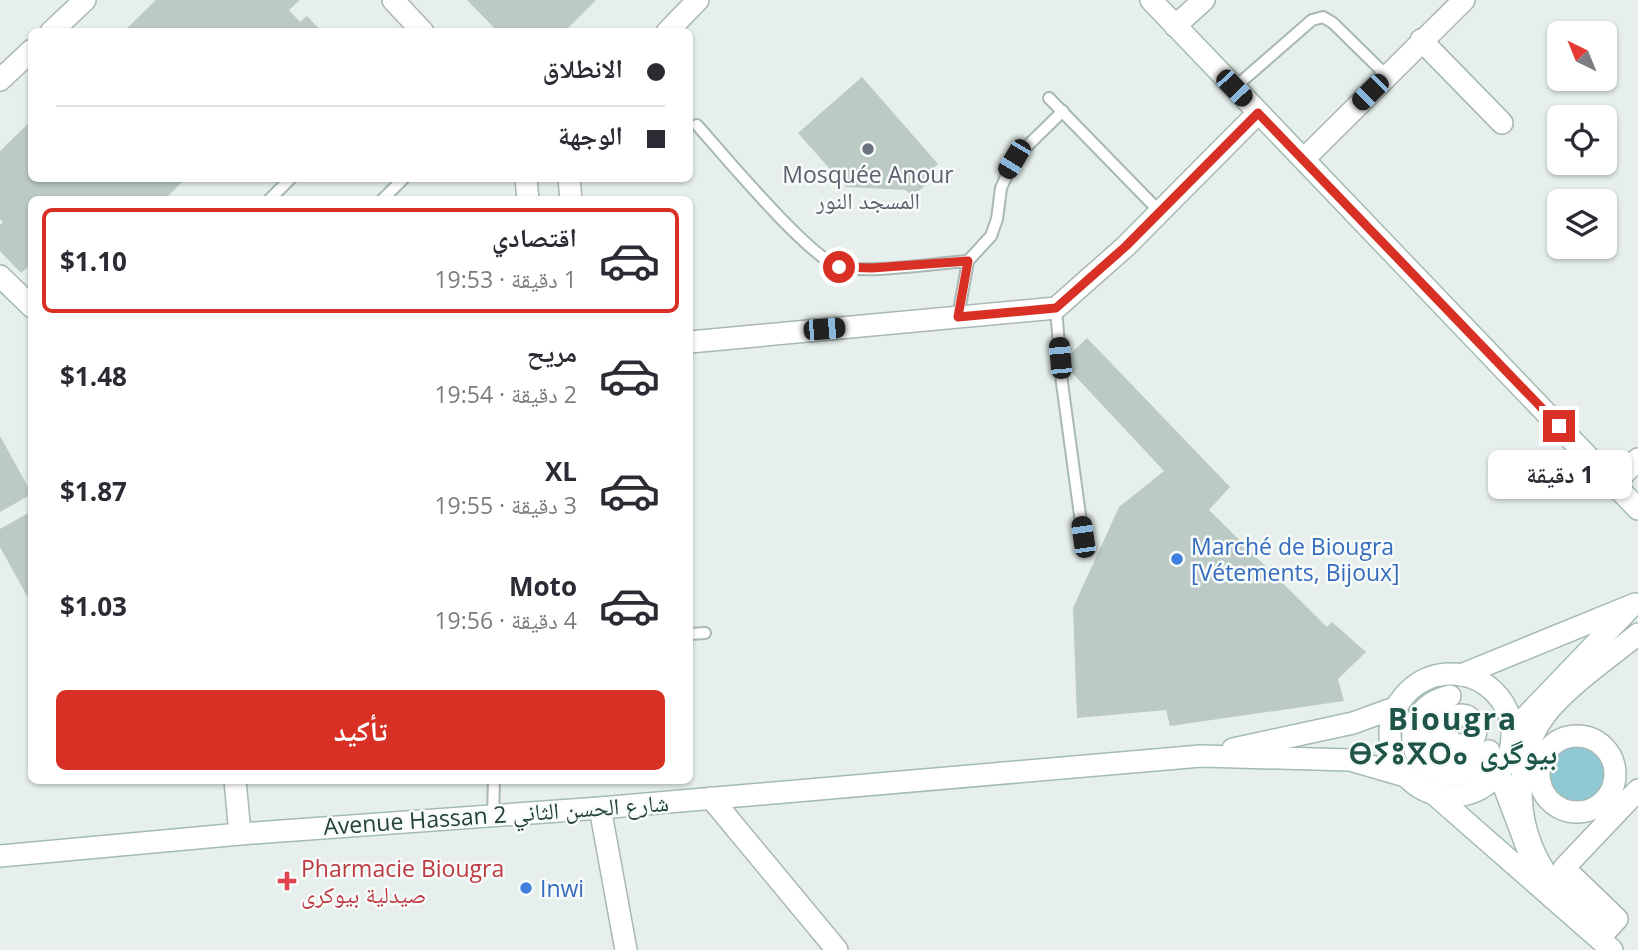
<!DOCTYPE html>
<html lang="ar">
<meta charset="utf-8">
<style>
:root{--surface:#fff;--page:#f7f7f7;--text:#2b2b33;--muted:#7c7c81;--line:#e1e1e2;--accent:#d93025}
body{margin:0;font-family:"Open Sans","Noto Naskh Arabic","Noto Sans Tifinagh",sans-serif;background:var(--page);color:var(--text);direction:rtl;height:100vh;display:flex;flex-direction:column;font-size:26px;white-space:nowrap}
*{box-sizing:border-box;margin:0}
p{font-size:23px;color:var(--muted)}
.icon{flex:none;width:38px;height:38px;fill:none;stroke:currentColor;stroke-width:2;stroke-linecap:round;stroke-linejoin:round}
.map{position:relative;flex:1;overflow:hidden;direction:ltr}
.sheet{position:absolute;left:28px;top:196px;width:665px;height:588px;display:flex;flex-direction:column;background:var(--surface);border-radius:10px;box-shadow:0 2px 5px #0004;direction:rtl}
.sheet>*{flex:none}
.guide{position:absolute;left:28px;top:28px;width:665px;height:154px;border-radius:10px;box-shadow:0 2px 5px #0004;direction:rtl;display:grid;align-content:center;height:154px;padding:0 28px;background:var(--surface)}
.needle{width:46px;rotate:317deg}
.buttons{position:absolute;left:1547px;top:21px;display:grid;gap:14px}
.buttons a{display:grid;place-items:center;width:70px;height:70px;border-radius:10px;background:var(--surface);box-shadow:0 2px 5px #0004;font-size:35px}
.end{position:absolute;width:32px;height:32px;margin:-16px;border:9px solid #d93025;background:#fff;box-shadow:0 0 0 4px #fff}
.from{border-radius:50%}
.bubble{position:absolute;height:49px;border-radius:10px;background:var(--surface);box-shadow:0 2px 5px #0004;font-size:23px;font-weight:700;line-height:49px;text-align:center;direction:rtl}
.car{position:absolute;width:21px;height:42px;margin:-21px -10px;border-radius:9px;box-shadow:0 0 5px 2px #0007;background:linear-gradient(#222 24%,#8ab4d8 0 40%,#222 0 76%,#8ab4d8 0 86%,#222 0)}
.guide b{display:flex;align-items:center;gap:24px;height:66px;font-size:26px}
.guide b+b{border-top:2px solid var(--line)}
.guide i{width:18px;height:18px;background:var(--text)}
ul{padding:12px 0 0;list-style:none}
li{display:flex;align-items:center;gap:21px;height:105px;margin:0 14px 10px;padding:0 14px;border:4px solid transparent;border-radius:10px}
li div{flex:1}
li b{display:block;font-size:26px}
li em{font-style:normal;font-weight:700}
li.current{border-color:var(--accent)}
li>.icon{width:63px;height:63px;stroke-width:1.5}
.action{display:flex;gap:14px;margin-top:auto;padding:14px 28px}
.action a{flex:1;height:80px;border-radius:10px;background:var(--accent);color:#fff;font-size:28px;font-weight:700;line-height:80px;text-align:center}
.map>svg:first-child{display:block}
.green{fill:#bfe0c8}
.water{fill:#8ec9d4}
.building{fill:#bbcac4}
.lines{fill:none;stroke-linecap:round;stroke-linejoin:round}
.lane-casing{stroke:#a8b8b2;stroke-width:14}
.street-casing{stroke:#a8b8b2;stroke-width:24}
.secondary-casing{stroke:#a4bbb3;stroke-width:24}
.lane{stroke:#fff;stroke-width:10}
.street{stroke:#fff;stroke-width:21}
.secondary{stroke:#fff;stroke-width:21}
.route{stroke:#d93025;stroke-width:9}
.worship-dot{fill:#6b7280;stroke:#f7fbf9;stroke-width:2.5}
.shop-dot{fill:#3f7fe0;stroke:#f7fbf9;stroke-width:2.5}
.health-dot{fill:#e0444e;stroke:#f7fbf9;stroke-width:2.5}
.labels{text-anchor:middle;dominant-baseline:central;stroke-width:5;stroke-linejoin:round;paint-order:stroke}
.worship-label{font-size:23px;fill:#5b616d;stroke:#f7fbf9}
.shop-label{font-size:23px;fill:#366cbe;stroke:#f7fbf9;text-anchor:start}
.street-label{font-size:23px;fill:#24423a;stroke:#f7fbf9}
.health-label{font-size:23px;fill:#be3a42;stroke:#f7fbf9;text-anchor:start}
.district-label{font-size:30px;font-weight:bold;letter-spacing:2px;fill:#1f5548;stroke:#f7fbf9}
</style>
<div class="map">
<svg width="1638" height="950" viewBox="0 0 1638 950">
<rect width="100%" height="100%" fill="#e6efeb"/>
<circle class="green" cx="1461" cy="730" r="15"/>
<circle class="water" cx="1577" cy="774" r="38"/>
<g class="building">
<path d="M156,0H300L289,10L300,22L307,16L322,32H123Z"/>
<path d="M467,0H596L564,32H498Z"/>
<path d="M862,77L938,164L924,176L929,182L912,197L906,190L846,187L798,133Z"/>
<path d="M32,120V178H186L164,200H32V263L21,273L0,251V225L3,222L0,219V151Z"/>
<path d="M1087,338L1230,487L1209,510L1327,627L1332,622L1366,652L1338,679L1344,701L1170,726L1166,710L1077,718L1073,608L1119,507L1164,471L1062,362Z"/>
<path d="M0,436L32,494L0,512Z"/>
<path d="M32,511V605L0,547V529Z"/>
</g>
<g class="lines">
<g class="lane-casing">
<g id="lane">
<path d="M1234,88L1312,20L1323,17L1333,23L1387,76"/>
<path d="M1049,98L1160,212"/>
<path d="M697,125C722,153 810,259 840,267C869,274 936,263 968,261L958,317"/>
<path d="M269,200L291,178"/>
<path d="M382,200L404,178"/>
<path d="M968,261L991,236L997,219L1001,188L1014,159L1063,111"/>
<path d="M1056,308L1062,383L1083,537"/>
<path d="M690,634L705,633"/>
<path d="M493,815L494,780"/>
</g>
</g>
<g class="street-casing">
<g id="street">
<path d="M393,0L423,32"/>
<path d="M1175,26L1204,0"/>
<path d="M51,32L85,0"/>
<path d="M667,32L698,0"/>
<path d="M1421,40L1502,123"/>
<path d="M0,80L32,50"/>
<path d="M1304,159L1464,0"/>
<path d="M526,178L528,200"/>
<path d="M569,178L571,200"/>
<path d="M0,276L32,307"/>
<path d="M690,342L1056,308L1126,246L1258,113"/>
<path d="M1614,484L1638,459"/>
<path d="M1638,634C1610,657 1566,687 1545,715C1509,764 1515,838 1554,884C1569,902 1588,916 1605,932L1617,919L1564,868L1638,790"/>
<path d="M1450,696C1399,723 1443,790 1489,751C1483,763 1474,772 1461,774C1409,786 1390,710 1450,696Z"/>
<circle cx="1461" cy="730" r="15"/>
<circle cx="1577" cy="774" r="38"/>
<path d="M235,780L240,834"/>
<path d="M711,798L837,950"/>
<path d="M600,808L626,950"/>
</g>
</g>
<g class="secondary-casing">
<g id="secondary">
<path d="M1151,0L1638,509"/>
<circle cx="1451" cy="735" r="61"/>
<path d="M1461,675L1635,604"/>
<path d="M1512,731L1629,609"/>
<path d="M1233,749L1353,723L1397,707"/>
<path d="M1499,773L1542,887"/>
<path d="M1434,794L1612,950"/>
<path d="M0,856L240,834L600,808L1201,756L1350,760L1405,776"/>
</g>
</g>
<use href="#lane" class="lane"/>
<use href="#street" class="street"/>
<use href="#secondary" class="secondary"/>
</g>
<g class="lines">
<path class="route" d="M839,267L872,268L968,261L958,317L1056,308L1126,246L1258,113L1559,426"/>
</g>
<circle class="worship-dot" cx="868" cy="149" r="7"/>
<g class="shop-dot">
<circle cx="1177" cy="559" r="7"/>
<circle cx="526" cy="888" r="7"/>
</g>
<path class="health-dot" d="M283.5 870.5h7v7h7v7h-7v7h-7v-7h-7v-7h7z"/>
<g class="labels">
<g class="worship-label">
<text x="868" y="174">Mosquée Anour<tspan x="868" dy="26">المسجد النور</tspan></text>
</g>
<g class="shop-label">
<text x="1191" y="546">Marché de Biougra<tspan x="1191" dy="26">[Vétements, Bijoux]</tspan></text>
<text x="540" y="888">Inwi</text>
</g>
<g class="street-label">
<text transform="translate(496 814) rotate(-4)">Avenue Hassan 2 شارع الحسن الثاني</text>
</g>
<g class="health-label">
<text x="301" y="868">Pharmacie Biougra<tspan x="301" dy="26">صيدلية بيوكرى</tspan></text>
</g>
<g class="district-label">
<text x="1453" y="718">Biougra<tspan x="1453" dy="34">ⴱⵢⵓⴳⵔⴰ بيوگرى</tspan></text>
</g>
</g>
</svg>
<div class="buttons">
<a><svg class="needle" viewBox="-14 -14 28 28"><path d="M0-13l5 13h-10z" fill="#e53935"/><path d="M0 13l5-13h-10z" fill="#7c7c81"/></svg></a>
<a><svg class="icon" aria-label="locate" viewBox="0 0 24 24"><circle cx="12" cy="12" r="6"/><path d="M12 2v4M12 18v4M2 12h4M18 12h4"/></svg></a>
<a><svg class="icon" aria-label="layers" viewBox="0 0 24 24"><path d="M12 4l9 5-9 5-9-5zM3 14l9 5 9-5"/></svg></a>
</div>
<i class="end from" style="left:839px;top:267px"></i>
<i class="end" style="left:1559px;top:426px"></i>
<div class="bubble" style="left:1488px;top:450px;width:144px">1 دقيقة</div>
<i class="car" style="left:1234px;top:88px;rotate:136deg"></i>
<i class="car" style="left:1370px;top:92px;rotate:225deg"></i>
<i class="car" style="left:1014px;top:159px;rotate:211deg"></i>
<i class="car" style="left:824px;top:329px;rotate:85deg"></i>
<i class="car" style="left:1060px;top:358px;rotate:355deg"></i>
<i class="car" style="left:1083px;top:537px;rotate:352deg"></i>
<div class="guide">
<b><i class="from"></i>الانطلاق</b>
<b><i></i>الوجهة</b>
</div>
<section class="sheet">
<ul>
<li class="current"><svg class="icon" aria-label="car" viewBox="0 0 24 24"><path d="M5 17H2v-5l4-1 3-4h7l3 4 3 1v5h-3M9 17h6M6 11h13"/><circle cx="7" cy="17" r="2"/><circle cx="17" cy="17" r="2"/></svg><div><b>اقتصادي</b><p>1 دقيقة · 19:53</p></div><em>$1.10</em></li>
<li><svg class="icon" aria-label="car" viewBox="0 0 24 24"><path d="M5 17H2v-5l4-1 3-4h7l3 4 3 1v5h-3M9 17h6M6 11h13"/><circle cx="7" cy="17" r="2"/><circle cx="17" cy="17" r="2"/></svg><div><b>مريح</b><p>2 دقيقة · 19:54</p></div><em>$1.48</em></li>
<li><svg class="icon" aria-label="car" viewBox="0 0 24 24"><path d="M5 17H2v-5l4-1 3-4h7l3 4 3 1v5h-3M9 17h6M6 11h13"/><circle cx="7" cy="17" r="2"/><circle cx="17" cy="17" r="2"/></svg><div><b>XL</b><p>3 دقيقة · 19:55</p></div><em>$1.87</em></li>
<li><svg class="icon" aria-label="car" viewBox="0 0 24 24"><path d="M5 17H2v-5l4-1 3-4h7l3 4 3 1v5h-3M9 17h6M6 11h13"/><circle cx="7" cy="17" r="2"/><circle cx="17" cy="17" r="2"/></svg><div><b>Moto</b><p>4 دقيقة · 19:56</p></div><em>$1.03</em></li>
</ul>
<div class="action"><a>تأكيد</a></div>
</section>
</div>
